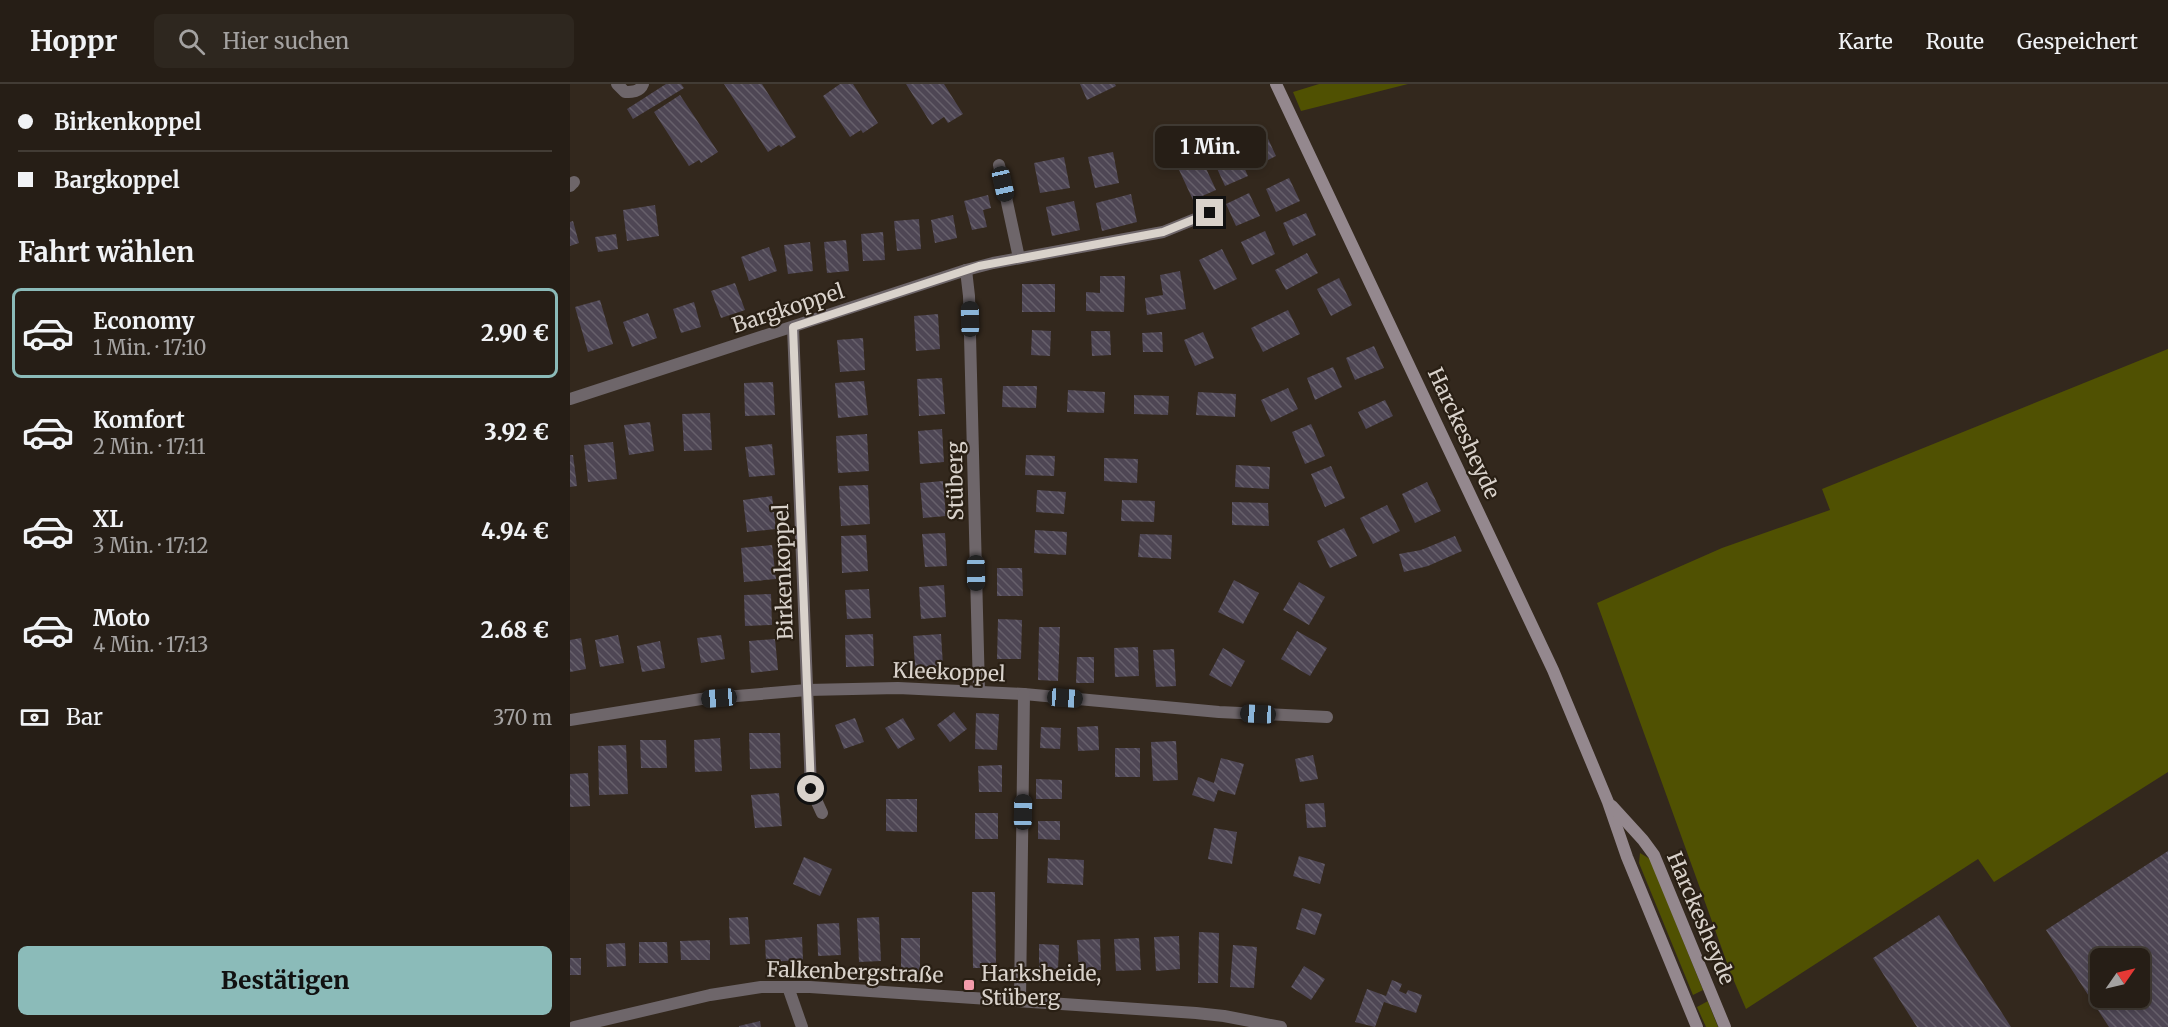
<!DOCTYPE html>
<html lang="de">
<meta charset="utf-8">
<style>
:root{--surface:#261e16;--page:#2e271f;--text:#f1f3f6;--muted:#a4a2a1;--line:#423c35;--accent:#8bbbb9}
body{margin:0;font-family:Merriweather,serif;background:var(--page);color:var(--text);height:100vh;display:flex;flex-direction:column;font-size:22px;white-space:nowrap}
*{box-sizing:border-box;margin:0}
p{font-size:20px;color:var(--muted)}
.icon{flex:none;width:33px;height:33px;fill:none;stroke:currentColor;stroke-width:2;stroke-linecap:round;stroke-linejoin:round}
.map{position:relative;flex:1;overflow:hidden}
.panel{display:flex;flex-direction:column;background:var(--surface);width:570px}
.panel>*{flex:none}
.hud{display:grid;align-content:center;height:132px;padding:0 18px;background:var(--surface)}
.needle{width:39px;rotate:56deg}
.controls{position:absolute;left:1520px;top:864px;display:grid;gap:12px}
.controls a{display:grid;place-items:center;width:60px;height:60px;border-radius:9px;background:var(--surface);box-shadow:0 3px 9px #0003,0 0 0 2px var(--line);font-size:30px}
.end{position:absolute;width:27px;height:27px;margin:-14px;border:8px solid #d9d2cb;background:#111;box-shadow:0 0 0 3px #111}
.from{border-radius:50%}
.bubble{position:absolute;height:42px;border-radius:9px;background:var(--surface);box-shadow:0 3px 9px #0003,0 0 0 2px var(--line);font-size:20px;font-weight:800;line-height:42px;text-align:center}
.car{position:absolute;width:18px;height:36px;margin:-18px -9px;border-radius:8px;box-shadow:0 0 4px 2px #0007;background:linear-gradient(#222 24%,#8ab4d8 0 40%,#222 0 76%,#8ab4d8 0 86%,#222 0)}
.hud b{display:flex;align-items:center;gap:21px;height:57px;font-size:22px}
.hud b+b{border-top:2px solid var(--line)}
.hud i{width:15px;height:15px;background:var(--text)}
ul{padding:0;list-style:none}
li{display:flex;align-items:center;gap:18px;height:90px;margin:0 12px 9px;padding:0 6px;border:3px solid transparent;border-radius:9px}
li div{flex:1}
li b{display:block;font-size:22px}
li em{font-style:normal;font-weight:800}
li.on{border-color:var(--accent)}
li>.icon{width:54px;height:54px;stroke-width:1.5}
h2{padding:0 18px;font-size:27px;line-height:72px}
.pay{display:flex;align-items:center;gap:15px;height:66px;padding:0 18px;font-size:22px}
.pay p{margin-inline-start:auto}
.cta{display:flex;gap:12px;margin-top:auto;padding:12px 18px}
.cta a{flex:1;height:69px;border-radius:9px;background:var(--accent);color:#111;font-size:24px;font-weight:800;line-height:69px;text-align:center}
header{display:flex;align-items:center;gap:36px;box-sizing:border-box;height:84px;padding:0 30px;background:var(--surface);border-bottom:2px solid var(--line)}
header strong{font-size:28px}
nav{display:flex;gap:33px;margin-inline-start:auto;font-size:21px}
.search{width:420px;height:54px;background:var(--page);display:flex;align-items:center;gap:15px;box-sizing:border-box;padding:0 21px;border-radius:9px;color:var(--muted);font-size:22px}
main{display:flex;flex:1;min-height:0}
.map>svg:first-child{display:block}
.grass{fill:#505102}
.building{fill:url(#building-back-hatch);fill-rule:evenodd}
.lines{fill:none;stroke-linecap:round;stroke-linejoin:round}
.minor{stroke:#6e666a;stroke-width:12}
.secondary{stroke:#94888e;stroke-width:12}
.route{stroke:#d9d2cb;stroke-width:8}
.poi-dot{fill:#f39aaa;stroke:#291f14;stroke-width:2}
.labels{text-anchor:middle;dominant-baseline:central;stroke-width:4.5;stroke-linejoin:round;paint-order:stroke}
.street-label{font-size:21px;fill:#d9d2cb;stroke:#291f14}
.poi-label{font-size:21px;fill:#d9d2cb;stroke:#291f14;text-anchor:start}
</style>
<header>
<strong>Hoppr</strong>
<div class="search"><svg class="icon" aria-label="search" viewBox="0 0 24 24"><circle cx="10" cy="10" r="6"/><path d="M15 15l6 6"/></svg>Hier suchen</div>
<nav><a>Karte</a><a>Route</a><a>Gespeichert</a></nav>
</header>
<main>
<section class="panel">
<div class="hud">
<b><i class="from"></i>Birkenkoppel</b>
<b><i></i>Bargkoppel</b>
</div>
<h2>Fahrt wählen</h2>
<ul>
<li class="on"><svg class="icon" aria-label="car" viewBox="0 0 24 24"><path d="M5 17H2v-5l4-1 3-4h7l3 4 3 1v5h-3M9 17h6M6 11h13"/><circle cx="7" cy="17" r="2"/><circle cx="17" cy="17" r="2"/></svg><div><b>Economy</b><p>1 Min. · 17:10</p></div><em>2.90 €</em></li>
<li><svg class="icon" aria-label="car" viewBox="0 0 24 24"><path d="M5 17H2v-5l4-1 3-4h7l3 4 3 1v5h-3M9 17h6M6 11h13"/><circle cx="7" cy="17" r="2"/><circle cx="17" cy="17" r="2"/></svg><div><b>Komfort</b><p>2 Min. · 17:11</p></div><em>3.92 €</em></li>
<li><svg class="icon" aria-label="car" viewBox="0 0 24 24"><path d="M5 17H2v-5l4-1 3-4h7l3 4 3 1v5h-3M9 17h6M6 11h13"/><circle cx="7" cy="17" r="2"/><circle cx="17" cy="17" r="2"/></svg><div><b>XL</b><p>3 Min. · 17:12</p></div><em>4.94 €</em></li>
<li><svg class="icon" aria-label="car" viewBox="0 0 24 24"><path d="M5 17H2v-5l4-1 3-4h7l3 4 3 1v5h-3M9 17h6M6 11h13"/><circle cx="7" cy="17" r="2"/><circle cx="17" cy="17" r="2"/></svg><div><b>Moto</b><p>4 Min. · 17:13</p></div><em>2.68 €</em></li>
</ul>
<div class="pay"><svg class="icon" aria-label="cash" viewBox="0 0 24 24"><path d="M3 7h18v10H3z"/><circle cx="12" cy="12" r="2"/></svg>Bar<p>370 m</p></div>
<div class="cta"><a>Bestätigen</a></div>
</section>
<div class="map">
<svg width="1598" height="943" viewBox="0 0 1598 943">
<defs>
<pattern id="building-back-hatch" width="6" height="6" patternUnits="userSpaceOnUse" patternTransform="scale(1.5)"><rect width="6" height="6" fill="#4e4654"/><path d="M-1 5l2 2M0 0l6 6M5-1l2 2" fill="none" stroke="#67606b"/></pattern>
</defs>
<rect width="100%" height="100%" fill="#33281d"/>
<g class="grass">
<path d="M749,0H838L731,27L723,8Z"/>
<path d="M1598,265V688L1424,798L1408,775L1176,925L1161,890L1027,519L1152,464L1260,426L1252,405Z"/>
<path d="M1070,769L1080,775L1133,906L1123,911L1069,779Z"/>
<path d="M1138,917V918L1148,943H1136L1127,923Z"/>
</g>
<g class="building">
<path d="M96,0H111L114,4L63,35L57,25Z"/>
<path d="M154,0H192L226,53L211,63L209,61L198,68Z"/>
<path d="M270,0H283L308,39L293,49L291,46L280,53L253,12Z"/>
<path d="M336,0H374L393,30L378,39L374,33L362,41Z"/>
<path d="M510,0H545L546,2L517,16Z"/>
<path d="M110,11L148,68L131,79L129,76L119,82L84,28Z"/>
<path d="M694,46L706,72L686,82L674,56Z"/>
<path d="M663,59L678,92L655,102L640,69Z"/>
<path d="M627,65L646,106L623,116L604,75Z"/>
<path d="M543,68L549,99L525,104L518,73Z"/>
<path d="M494,73L500,104L470,109L464,79Z"/>
<path d="M719,94L730,117L706,128L696,105Z"/>
<path d="M679,109L690,132L666,142L656,120Z"/>
<path d="M561,110L567,138L532,147L526,119Z"/>
<path d="M418,111L421,124L413,126L417,143L402,146L394,117Z"/>
<path d="M504,117L510,146L482,152L476,123Z"/>
<path d="M85,121L89,152L57,157L53,126Z"/>
<path d="M736,129L746,151L723,162L713,139Z"/>
<path d="M383,131L387,154L365,159L361,136Z"/>
<path d="M349,135L351,165L327,167L324,137Z"/>
<path d="M3,137L9,159L0,162V138Z"/>
<path d="M695,147L705,170L682,181L671,158Z"/>
<path d="M313,148L315,176L293,177L291,150Z"/>
<path d="M46,150L48,165L28,168L25,153Z"/>
<path d="M276,156L279,187L257,189L254,158Z"/>
<path d="M240,158L243,187L218,190L214,161Z"/>
<path d="M199,163L207,187L179,197L171,173Z"/>
<path d="M652,165L667,195L644,206L629,176Z"/>
<path d="M737,169L748,189L716,206L705,186Z"/>
<path d="M610,187L616,225L577,231L575,214L593,211L590,191Z"/>
<path d="M530,192H555L554,228L516,227V208L530,209Z"/>
<path d="M769,194L782,221L761,232L747,205Z"/>
<path d="M165,199L175,226L151,234L141,207Z"/>
<rect x="452" y="200" width="33" height="28"/>
<path d="M30,216L43,260L18,268L5,223Z"/>
<path d="M124,218L131,243L111,249L103,225Z"/>
<path d="M718,226L730,250L693,268L681,244Z"/>
<path d="M78,229L87,254L62,263L53,238Z"/>
<path d="M368,230L370,265L346,267L344,232Z"/>
<path d="M462,246L481,247L480,272L461,271Z"/>
<path d="M521,247H540L541,271L522,272Z"/>
<path d="M592,248L593,268H573L572,249Z"/>
<path d="M633,248L644,274L625,282L614,256Z"/>
<path d="M293,254L295,286L270,288L267,256Z"/>
<path d="M804,262L814,284L785,296L776,274Z"/>
<path d="M763,283L772,303L745,316L737,294Z"/>
<path d="M372,294L375,330L349,332L347,295Z"/>
<path d="M294,297L298,331L268,334L265,299Z"/>
<path d="M203,298L205,331L175,332L174,299Z"/>
<path d="M433,302H467L466,324L432,323Z"/>
<path d="M718,304L728,325L701,338L691,316Z"/>
<path d="M498,306L535,308L534,329L497,328Z"/>
<path d="M628,308L666,310L665,333L626,331Z"/>
<path d="M564,311L599,312L598,331L564,330Z"/>
<path d="M815,316L823,332L796,345L788,328Z"/>
<path d="M140,329L142,366L114,367L112,330Z"/>
<path d="M80,338L84,367L59,371L54,341Z"/>
<path d="M741,340L755,372L735,380L722,348Z"/>
<path d="M372,345L374,378L350,380L348,347Z"/>
<path d="M297,350L299,387L268,389L266,352Z"/>
<path d="M43,358L47,395L18,398L14,361Z"/>
<path d="M202,360L205,391L179,393L175,363Z"/>
<path d="M0,371H3L7,402L0,403Z"/>
<path d="M456,371L485,372L484,392L455,391Z"/>
<path d="M534,374L568,375L567,399L534,397Z"/>
<path d="M666,381L700,383L699,405L665,403Z"/>
<path d="M761,382L775,414L755,423L741,390Z"/>
<path d="M373,397L376,432L353,434L350,399Z"/>
<path d="M857,398L871,427L845,439L832,410Z"/>
<path d="M298,401L300,440L271,442L269,402Z"/>
<path d="M467,406L496,408L494,430L466,428Z"/>
<path d="M202,412L206,445L177,448L173,416Z"/>
<path d="M552,416L585,417L584,438L551,437Z"/>
<path d="M662,418L698,419L699,442L662,441Z"/>
<path d="M817,421L830,447L803,460L790,434Z"/>
<path d="M774,444L787,472L760,484L747,457Z"/>
<path d="M465,446L497,448L496,471L464,469Z"/>
<path d="M375,449L377,482L355,483L352,450Z"/>
<path d="M570,450L602,451L601,475L568,473Z"/>
<path d="M296,451L298,487L272,489L271,452Z"/>
<path d="M885,452L892,467L858,482L834,488L829,470L851,466Z"/>
<path d="M202,461L206,495L174,498L171,464Z"/>
<path d="M427,484H452L453,512H427Z"/>
<path d="M664,496L689,509L673,540L648,528Z"/>
<path d="M729,498L755,513L739,541L713,526Z"/>
<path d="M374,501L376,533L351,535L349,503Z"/>
<path d="M299,505L301,534L277,535L275,506Z"/>
<path d="M201,510L202,541L175,542L174,511Z"/>
<path d="M428,535L452,536L451,575H427Z"/>
<path d="M469,543H490L488,597L468,596Z"/>
<path d="M727,547L757,564L740,592L711,575Z"/>
<path d="M303,550L304,582L276,583L275,551Z"/>
<path d="M371,550L373,582L345,583L343,552Z"/>
<path d="M48,551L54,579L30,583L25,556Z"/>
<path d="M151,551L155,575L131,579L127,554Z"/>
<path d="M11,554L16,585L0,588V556Z"/>
<path d="M205,555L208,586L181,589L179,557Z"/>
<path d="M90,557L95,584L72,588L67,562Z"/>
<path d="M568,563L569,592L545,593L544,564Z"/>
<path d="M653,564L675,577L661,603L639,591Z"/>
<path d="M604,565L606,602L586,603L583,566Z"/>
<path d="M507,573H524V599H506Z"/>
<path d="M384,628L397,645L380,658L367,641Z"/>
<path d="M406,629L429,630L427,666L405,665Z"/>
<path d="M285,634L294,658L274,665L265,641Z"/>
<path d="M333,634L345,655L328,665L315,644Z"/>
<path d="M528,642L529,666L508,667L507,643Z"/>
<path d="M471,643L491,644L490,665L470,664Z"/>
<path d="M179,649H210L211,684L180,685Z"/>
<path d="M150,654L152,687L125,688L124,656Z"/>
<path d="M70,656H96L97,684H71Z"/>
<path d="M606,657L608,696L583,697L581,658Z"/>
<path d="M56,661L58,710L29,711L28,662Z"/>
<rect x="545" y="664" width="25" height="29"/>
<path d="M743,671L748,695L730,698L725,675Z"/>
<path d="M651,674L674,680L665,711L648,706L644,718L622,711L628,693L644,699Z"/>
<path d="M432,681V708H409L408,682Z"/>
<path d="M18,689L20,722L0,723V690Z"/>
<path d="M466,695L492,696V715H466Z"/>
<path d="M209,709L212,742L185,744L181,711Z"/>
<path d="M316,715H347V748L316,747Z"/>
<path d="M754,719L756,743L737,744L735,720Z"/>
<rect x="405" y="729" width="23" height="26"/>
<path d="M468,737H490V756L468,755Z"/>
<path d="M644,744L667,748L662,780L638,775Z"/>
<path d="M1598,767V943H1539L1476,846ZM1530,874H1569V914H1530Z"/>
<path d="M729,772L755,780L750,800L723,792Z"/>
<path d="M234,773L262,785L250,812L223,800Z"/>
<path d="M478,774L514,776L513,801L477,799Z"/>
<path d="M402,808H425L426,884H403Z"/>
<path d="M732,824L752,830L745,851L726,845Z"/>
<path d="M1369,831L1441,943H1347L1303,874Z"/>
<path d="M178,833L180,860L160,861L159,834Z"/>
<path d="M309,833L311,877L289,878L287,834Z"/>
<path d="M269,839L271,871L248,872L247,840Z"/>
<path d="M629,848L649,849L648,899H628Z"/>
<path d="M609,852L610,885L586,887L584,853Z"/>
<path d="M232,853L233,876L196,878L195,856Z"/>
<rect x="331" y="854" width="19" height="35"/>
<path d="M569,854L571,886L546,887L544,855Z"/>
<path d="M530,855L531,886L509,887L507,856Z"/>
<path d="M140,856V876H111L110,857Z"/>
<path d="M69,858H97L98,879H69Z"/>
<path d="M55,859L56,882L37,883L36,860Z"/>
<path d="M469,860L489,861L488,885L469,884Z"/>
<path d="M663,861L687,863L684,904L660,903Z"/>
<rect x="0" y="874" width="11" height="17"/>
<path d="M734,882L755,895L741,916L721,903Z"/>
<path d="M822,896L832,900L829,907L836,910L838,906L852,911L846,929L814,918L805,943L785,938L797,905L816,912Z"/>
<path d="M190,937L191,943H169V942Z"/>
</g>
<g class="lines">
<g class="minor">
<path d="M47,0L55,8C62,8 70,8 73,0"/>
<path d="M429,81L449,174"/>
<path d="M0,102L4,98"/>
<path d="M396,186L399,212L409,607"/>
<path d="M223,243L241,705L252,729"/>
<path d="M0,315L396,186L423,179L593,148L640,129"/>
<path d="M0,636L131,615L237,606L328,604L454,610L649,628L757,633"/>
<path d="M218,903L232,943"/>
<path d="M450,915L454,610"/>
<path d="M4,943L140,911L191,903H240L626,929L654,932L711,943"/>
</g>
<g class="secondary">
<path d="M706,0L983,586L1038,718L1057,773L1127,943"/>
<path d="M1042,722L1073,756L1084,771L1155,943"/>
</g>
</g>
<g class="lines">
<path class="route" d="M241,705L223,243L409,182L593,148L640,129"/>
</g>
<rect class="poi-dot" x="393" y="895" width="12" height="12" rx="3"/>
<g class="labels">
<g class="street-label">
<text transform="translate(218 224) rotate(-18)">Bargkoppel</text>
<text transform="translate(894 349) rotate(65)">Harckesheyde</text>
<text transform="translate(385 397) rotate(-91)">Stüberg</text>
<text transform="translate(213 488) rotate(-92)">Birkenkoppel</text>
<text transform="translate(379 588) rotate(2)">Kleekoppel</text>
<text transform="translate(1131 834) rotate(67)">Harckesheyde</text>
<text transform="translate(285 888) rotate(2)">Falkenbergstraße</text>
</g>
<g class="poi-label">
<text x="411" y="889">Harksheide,<tspan x="411" dy="24">Stüberg</tspan></text>
</g>
</g>
</svg>
<div class="controls">
<a><svg class="needle" viewBox="-14 -14 28 28"><path d="M0-13l5 13h-10z" fill="#e53935"/><path d="M0 13l5-13h-10z" fill="#a4a2a1"/></svg></a>
</div>
<i class="end from" style="left:241px;top:705px"></i>
<i class="end" style="left:640px;top:129px"></i>
<div class="bubble" style="left:585px;top:42px;width:111px">1 Min.</div>
<i class="car" style="left:433px;top:100px;rotate:167deg"></i>
<i class="car" style="left:400px;top:235px;rotate:359deg"></i>
<i class="car" style="left:406px;top:489px;rotate:179deg"></i>
<i class="car" style="left:149px;top:614px;rotate:265deg"></i>
<i class="car" style="left:495px;top:614px;rotate:94deg"></i>
<i class="car" style="left:688px;top:630px;rotate:273deg"></i>
<i class="car" style="left:453px;top:728px;rotate:1deg"></i>
</div>
</main>
